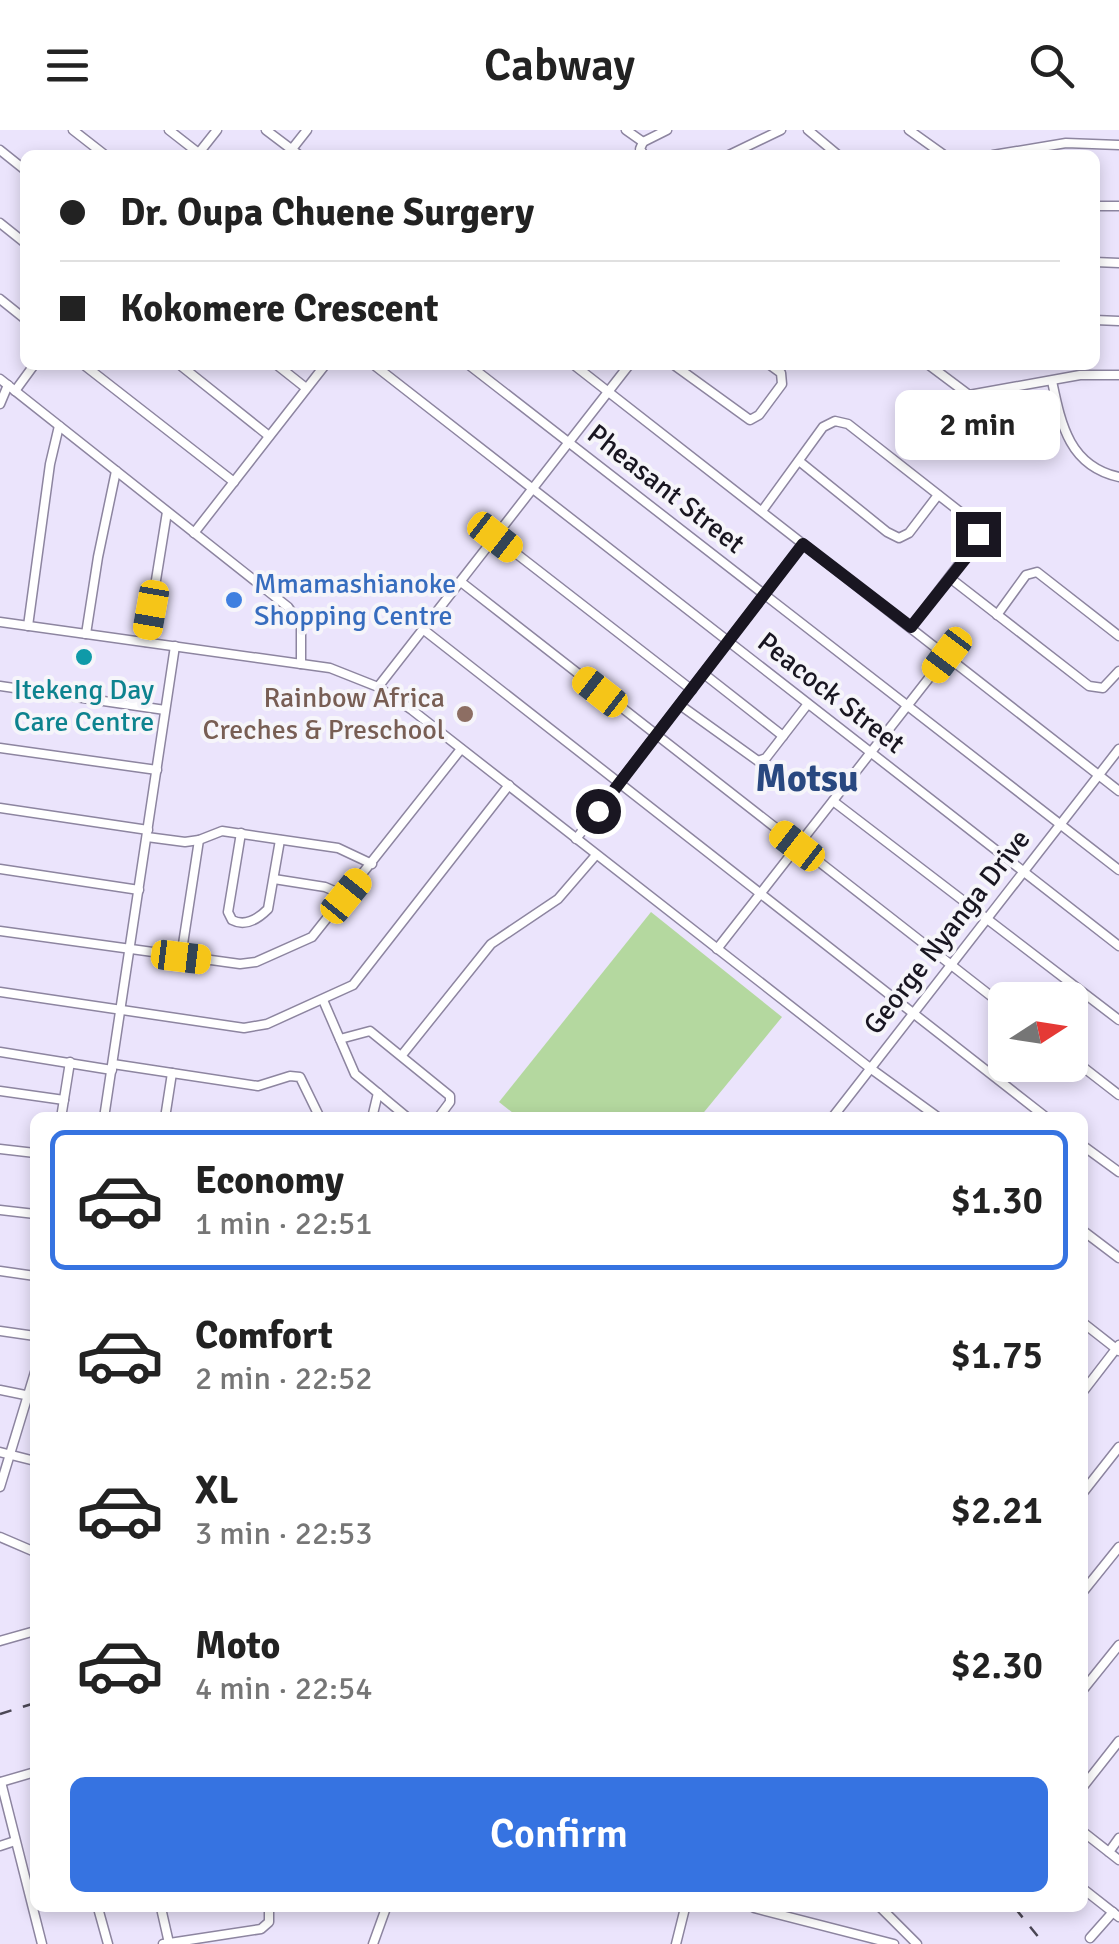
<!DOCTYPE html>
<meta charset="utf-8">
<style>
:root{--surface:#fff;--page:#f6f6f6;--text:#222;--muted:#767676;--line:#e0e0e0;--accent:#3673e1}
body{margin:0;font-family:Signika,sans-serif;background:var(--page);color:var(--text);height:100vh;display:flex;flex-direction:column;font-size:38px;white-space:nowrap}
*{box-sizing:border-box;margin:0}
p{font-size:32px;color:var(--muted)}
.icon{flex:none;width:55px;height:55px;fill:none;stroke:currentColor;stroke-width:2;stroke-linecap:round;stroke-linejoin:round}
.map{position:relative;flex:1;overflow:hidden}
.side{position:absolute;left:30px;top:982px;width:1058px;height:800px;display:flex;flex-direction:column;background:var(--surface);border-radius:15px;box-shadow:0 5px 15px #0003}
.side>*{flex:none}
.hud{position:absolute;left:20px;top:20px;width:1080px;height:220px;border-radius:15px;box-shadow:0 5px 15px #0003;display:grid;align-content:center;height:220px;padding:0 40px;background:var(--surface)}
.needle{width:65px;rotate:78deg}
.buttons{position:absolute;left:988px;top:852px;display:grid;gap:20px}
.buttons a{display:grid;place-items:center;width:100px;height:100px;border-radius:15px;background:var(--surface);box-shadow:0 5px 15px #0003;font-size:50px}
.end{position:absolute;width:45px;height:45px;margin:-22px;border:12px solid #191621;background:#fff;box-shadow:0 0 0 5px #fff}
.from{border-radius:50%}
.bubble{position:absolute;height:70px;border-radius:15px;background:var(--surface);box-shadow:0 5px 15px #0003;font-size:32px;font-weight:600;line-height:70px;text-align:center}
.car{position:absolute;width:30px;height:60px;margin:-30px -15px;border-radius:12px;box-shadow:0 0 8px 2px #0007;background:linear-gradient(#f5c518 24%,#345 0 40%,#f5c518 0 76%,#345 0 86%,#f5c518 0)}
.hud b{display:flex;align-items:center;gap:35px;height:95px;font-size:38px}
.hud b+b{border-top:2px solid var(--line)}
.hud i{width:25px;height:25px;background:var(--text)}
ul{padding:18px 0 0;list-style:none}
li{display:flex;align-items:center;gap:30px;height:140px;margin:0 20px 15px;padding:0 20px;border:5px solid transparent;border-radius:15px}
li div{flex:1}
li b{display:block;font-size:38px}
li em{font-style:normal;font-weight:600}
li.active{border-color:var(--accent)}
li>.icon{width:90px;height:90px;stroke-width:1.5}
.button{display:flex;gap:20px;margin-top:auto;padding:20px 40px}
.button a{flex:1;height:115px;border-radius:15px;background:var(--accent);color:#fff;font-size:40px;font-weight:600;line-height:115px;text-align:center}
header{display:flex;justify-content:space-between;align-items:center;height:130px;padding:0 40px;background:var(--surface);font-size:45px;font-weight:600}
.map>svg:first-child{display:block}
.pitch{fill:#b4d89f}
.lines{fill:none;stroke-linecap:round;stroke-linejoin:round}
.minor-casing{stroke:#8d85a0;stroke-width:11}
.minor{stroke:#fff;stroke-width:8}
.rail{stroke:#4b4755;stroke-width:2.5;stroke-dasharray:12 12;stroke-linecap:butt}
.route{stroke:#191621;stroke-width:12}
.shop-dot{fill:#3f7fe0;stroke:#f6f5fa;stroke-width:4}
.culture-dot{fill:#0f9aa8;stroke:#f6f5fa;stroke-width:4}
.education-dot{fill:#8d6e63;stroke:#f6f5fa;stroke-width:4}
.labels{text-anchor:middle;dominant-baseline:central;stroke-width:8;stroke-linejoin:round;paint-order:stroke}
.street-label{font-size:28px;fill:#191621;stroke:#f6f5fa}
.shop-label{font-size:28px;fill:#366cbe;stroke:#f6f5fa;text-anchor:start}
.culture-label{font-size:28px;fill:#0d838f;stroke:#f6f5fa}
.education-label{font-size:28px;fill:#785e54;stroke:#f6f5fa;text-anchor:end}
.district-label{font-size:38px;font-weight:bold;fill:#294880;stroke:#f6f5fa}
</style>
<header><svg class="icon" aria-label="menu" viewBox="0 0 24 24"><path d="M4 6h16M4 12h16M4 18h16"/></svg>Cabway<svg class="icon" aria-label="search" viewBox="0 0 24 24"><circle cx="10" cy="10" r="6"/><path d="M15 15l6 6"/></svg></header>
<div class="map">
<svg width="1119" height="1814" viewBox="0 0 1119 1814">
<rect width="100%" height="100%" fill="#ebe4fc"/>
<path class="pitch" d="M651,782L782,887L700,987H518L499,972Z"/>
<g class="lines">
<g class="minor-casing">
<g id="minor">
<path d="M73,0L105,25"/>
<path d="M169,0L201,25"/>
<path d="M266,0L299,25"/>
<path d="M626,0L643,12"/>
<path d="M808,0L838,25"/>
<path d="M909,0L944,25"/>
<path d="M643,12L667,0"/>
<path d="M643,12L640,19L644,25"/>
<path d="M292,19L307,0"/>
<path d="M0,20L25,40"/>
<path d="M198,24L217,0"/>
<path d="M729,25L781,0"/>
<path d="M993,25L1066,13L1119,15"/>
<path d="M1095,76H1119"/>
<path d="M0,93L25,113"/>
<path d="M1095,132L1119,133"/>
<path d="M0,169L25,189"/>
<path d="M1095,190L1119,191"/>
<path d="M84,235L234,352"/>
<path d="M180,235L269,306"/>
<path d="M277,235L306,258"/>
<path d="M374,235L1119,816"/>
<path d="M469,235L1119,740"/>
<path d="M574,235L1119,661"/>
<path d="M674,235L750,290L759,285L782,254L781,243L770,235"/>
<path d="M929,235L969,265L1080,245H1119"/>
<path d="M0,249L288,477L301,495V534"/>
<path d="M1052,251C1061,294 1069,336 1119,347"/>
<path d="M15,261L34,235"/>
<path d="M0,274L8,255"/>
<path d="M799,331L887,402L899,408L909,403L938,365"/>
<path d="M762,381L823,297L835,291L848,294L973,392L979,408L911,497"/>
<path d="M194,403L325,235"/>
<path d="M495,407L692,560"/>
<path d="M950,448L1089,556L1103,558L1119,541"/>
<path d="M461,452L1005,877"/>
<path d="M997,485L1026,445L1037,442L1119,506"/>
<path d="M0,492L330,538L378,557L412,580L870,938L939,988"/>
<path d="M28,496L50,334L59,296"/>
<path d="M424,500L1047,988"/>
<path d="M86,504L98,427L116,341"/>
<path d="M146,512L167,382"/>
<path d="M704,544L783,606"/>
<path d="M0,556L165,580"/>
<path d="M378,557L629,235"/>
<path d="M680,575L758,631L766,628L807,575"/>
<path d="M0,618L157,640"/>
<path d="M833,671L1119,890"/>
<path d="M0,678L148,700"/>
<path d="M241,703L228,782L232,790C245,797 258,789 268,779L280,710"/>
<path d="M147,707L185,712L199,710"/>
<path d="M576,709L803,414"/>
<path d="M0,739L139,760"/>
<path d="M274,749L325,757L346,766"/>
<path d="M0,801L240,834L256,832L312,807L461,619"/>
<path d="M717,819L947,525"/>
<path d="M181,827L199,710L222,701L338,718L372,734"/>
<path d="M0,862L244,898L267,894L353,855L509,655"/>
<path d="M323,870L355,944L408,988"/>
<path d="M340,909L370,901L450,966V972L438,988"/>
<path d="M0,922L112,940"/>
<path d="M402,925L491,814L558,769L596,725"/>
<path d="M1070,927L1119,965"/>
<path d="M113,934L258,956L290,946L300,947L320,988"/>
<path d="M0,961L64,970"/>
<path d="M61,988L70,932"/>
<path d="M104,988L175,516"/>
<path d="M165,988L172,943"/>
<path d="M372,988L378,963"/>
<path d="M832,988L1119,619"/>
<path d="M1082,1015L1119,1042"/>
<path d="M0,1019L35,1023"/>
<path d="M0,1080L35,1084"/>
<path d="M1082,1100L1119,1128"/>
<path d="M0,1141L35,1146"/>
<path d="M1082,1192L1119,1221"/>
<path d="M0,1201L35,1206"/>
<path d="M0,1260L35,1267"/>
<path d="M1082,1263L1119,1215"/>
<path d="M0,1322L35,1331"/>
<path d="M0,1357L35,1242"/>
<path d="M1082,1364L1119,1317"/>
<path d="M0,1407L35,1422"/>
<path d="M1082,1463L1119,1417"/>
<path d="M0,1511L35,1501"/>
<path d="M1082,1561L1119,1515"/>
<path d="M1,1652L42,1814"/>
<path d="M1,1652L35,1642"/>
<path d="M1082,1658L1119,1611"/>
<path d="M1082,1701L1119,1730"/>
<path d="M0,1716L15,1711"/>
<path d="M1109,1722L1119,1708"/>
<path d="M1082,1758L1119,1787"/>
<path d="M98,1778L108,1814"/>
<path d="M161,1778L169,1813"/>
<path d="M754,1778L894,1814"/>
<path d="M881,1778L917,1814"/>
<path d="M1090,1808L1113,1782"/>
<path d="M163,1814L261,1799L269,1792V1778"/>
<path d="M373,1814L386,1778"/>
<path d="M676,1814L685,1778"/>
</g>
</g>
<use href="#minor" class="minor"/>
<g class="rail">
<path d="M0,1584L35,1573"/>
<path d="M1015,1778L1044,1814"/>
</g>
</g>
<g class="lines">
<path class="route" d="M598,681L803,414L911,497L977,414L978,404"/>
</g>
<circle class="shop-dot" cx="234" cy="470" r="10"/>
<circle class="culture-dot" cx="84" cy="527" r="10"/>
<circle class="education-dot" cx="465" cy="584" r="10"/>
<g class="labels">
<g class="street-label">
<text transform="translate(666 359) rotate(38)">Pheasant Street</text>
<text transform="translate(831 563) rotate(38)">Peacock Street</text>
<text transform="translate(947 802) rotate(-52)">George Nyanga Drive</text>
</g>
<g class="shop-label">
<text x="254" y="454">Mmamashianoke<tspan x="254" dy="32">Shopping Centre</tspan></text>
</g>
<g class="culture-label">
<text x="84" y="560">Itekeng Day<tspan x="84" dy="32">Care Centre</tspan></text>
</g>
<g class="education-label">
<text x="445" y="568">Rainbow Africa<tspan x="445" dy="32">Creches &amp; Preschool</tspan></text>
</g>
<g class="district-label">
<text x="807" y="648">Motsu</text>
</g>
</g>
</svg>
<div class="buttons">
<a><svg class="needle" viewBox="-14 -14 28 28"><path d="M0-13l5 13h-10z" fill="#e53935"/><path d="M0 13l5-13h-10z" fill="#767676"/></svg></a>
</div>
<i class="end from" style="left:598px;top:681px"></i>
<i class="end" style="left:978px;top:404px"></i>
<div class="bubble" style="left:895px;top:260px;width:165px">2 min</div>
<i class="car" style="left:495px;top:407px;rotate:128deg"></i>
<i class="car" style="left:151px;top:480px;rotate:190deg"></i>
<i class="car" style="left:947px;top:525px;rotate:217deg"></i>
<i class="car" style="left:600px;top:562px;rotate:308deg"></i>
<i class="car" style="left:797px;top:716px;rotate:308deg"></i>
<i class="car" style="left:346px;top:766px;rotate:39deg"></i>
<i class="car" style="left:181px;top:827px;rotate:97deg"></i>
<div class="hud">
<b><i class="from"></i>Dr. Oupa Chuene Surgery</b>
<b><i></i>Kokomere Crescent</b>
</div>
<section class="side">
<ul>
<li class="active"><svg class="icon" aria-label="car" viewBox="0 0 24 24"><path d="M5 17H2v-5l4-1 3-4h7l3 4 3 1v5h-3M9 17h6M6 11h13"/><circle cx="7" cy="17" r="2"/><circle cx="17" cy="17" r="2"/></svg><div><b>Economy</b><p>1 min · 22:51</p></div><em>$1.30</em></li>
<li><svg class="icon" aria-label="car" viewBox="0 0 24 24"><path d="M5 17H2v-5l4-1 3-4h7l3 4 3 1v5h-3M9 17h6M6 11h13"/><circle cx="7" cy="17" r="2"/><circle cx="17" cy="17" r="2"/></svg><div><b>Comfort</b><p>2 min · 22:52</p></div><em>$1.75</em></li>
<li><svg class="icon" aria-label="car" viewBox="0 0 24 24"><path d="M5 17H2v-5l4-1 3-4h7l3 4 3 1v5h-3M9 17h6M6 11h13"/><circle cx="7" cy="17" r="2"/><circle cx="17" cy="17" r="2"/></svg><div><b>XL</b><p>3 min · 22:53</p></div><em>$2.21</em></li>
<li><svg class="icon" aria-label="car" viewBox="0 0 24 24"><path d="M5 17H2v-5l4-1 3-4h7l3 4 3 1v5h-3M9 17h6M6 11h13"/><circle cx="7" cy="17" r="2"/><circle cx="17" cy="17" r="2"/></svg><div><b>Moto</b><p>4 min · 22:54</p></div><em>$2.30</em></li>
</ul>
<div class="button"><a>Confirm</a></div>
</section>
</div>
